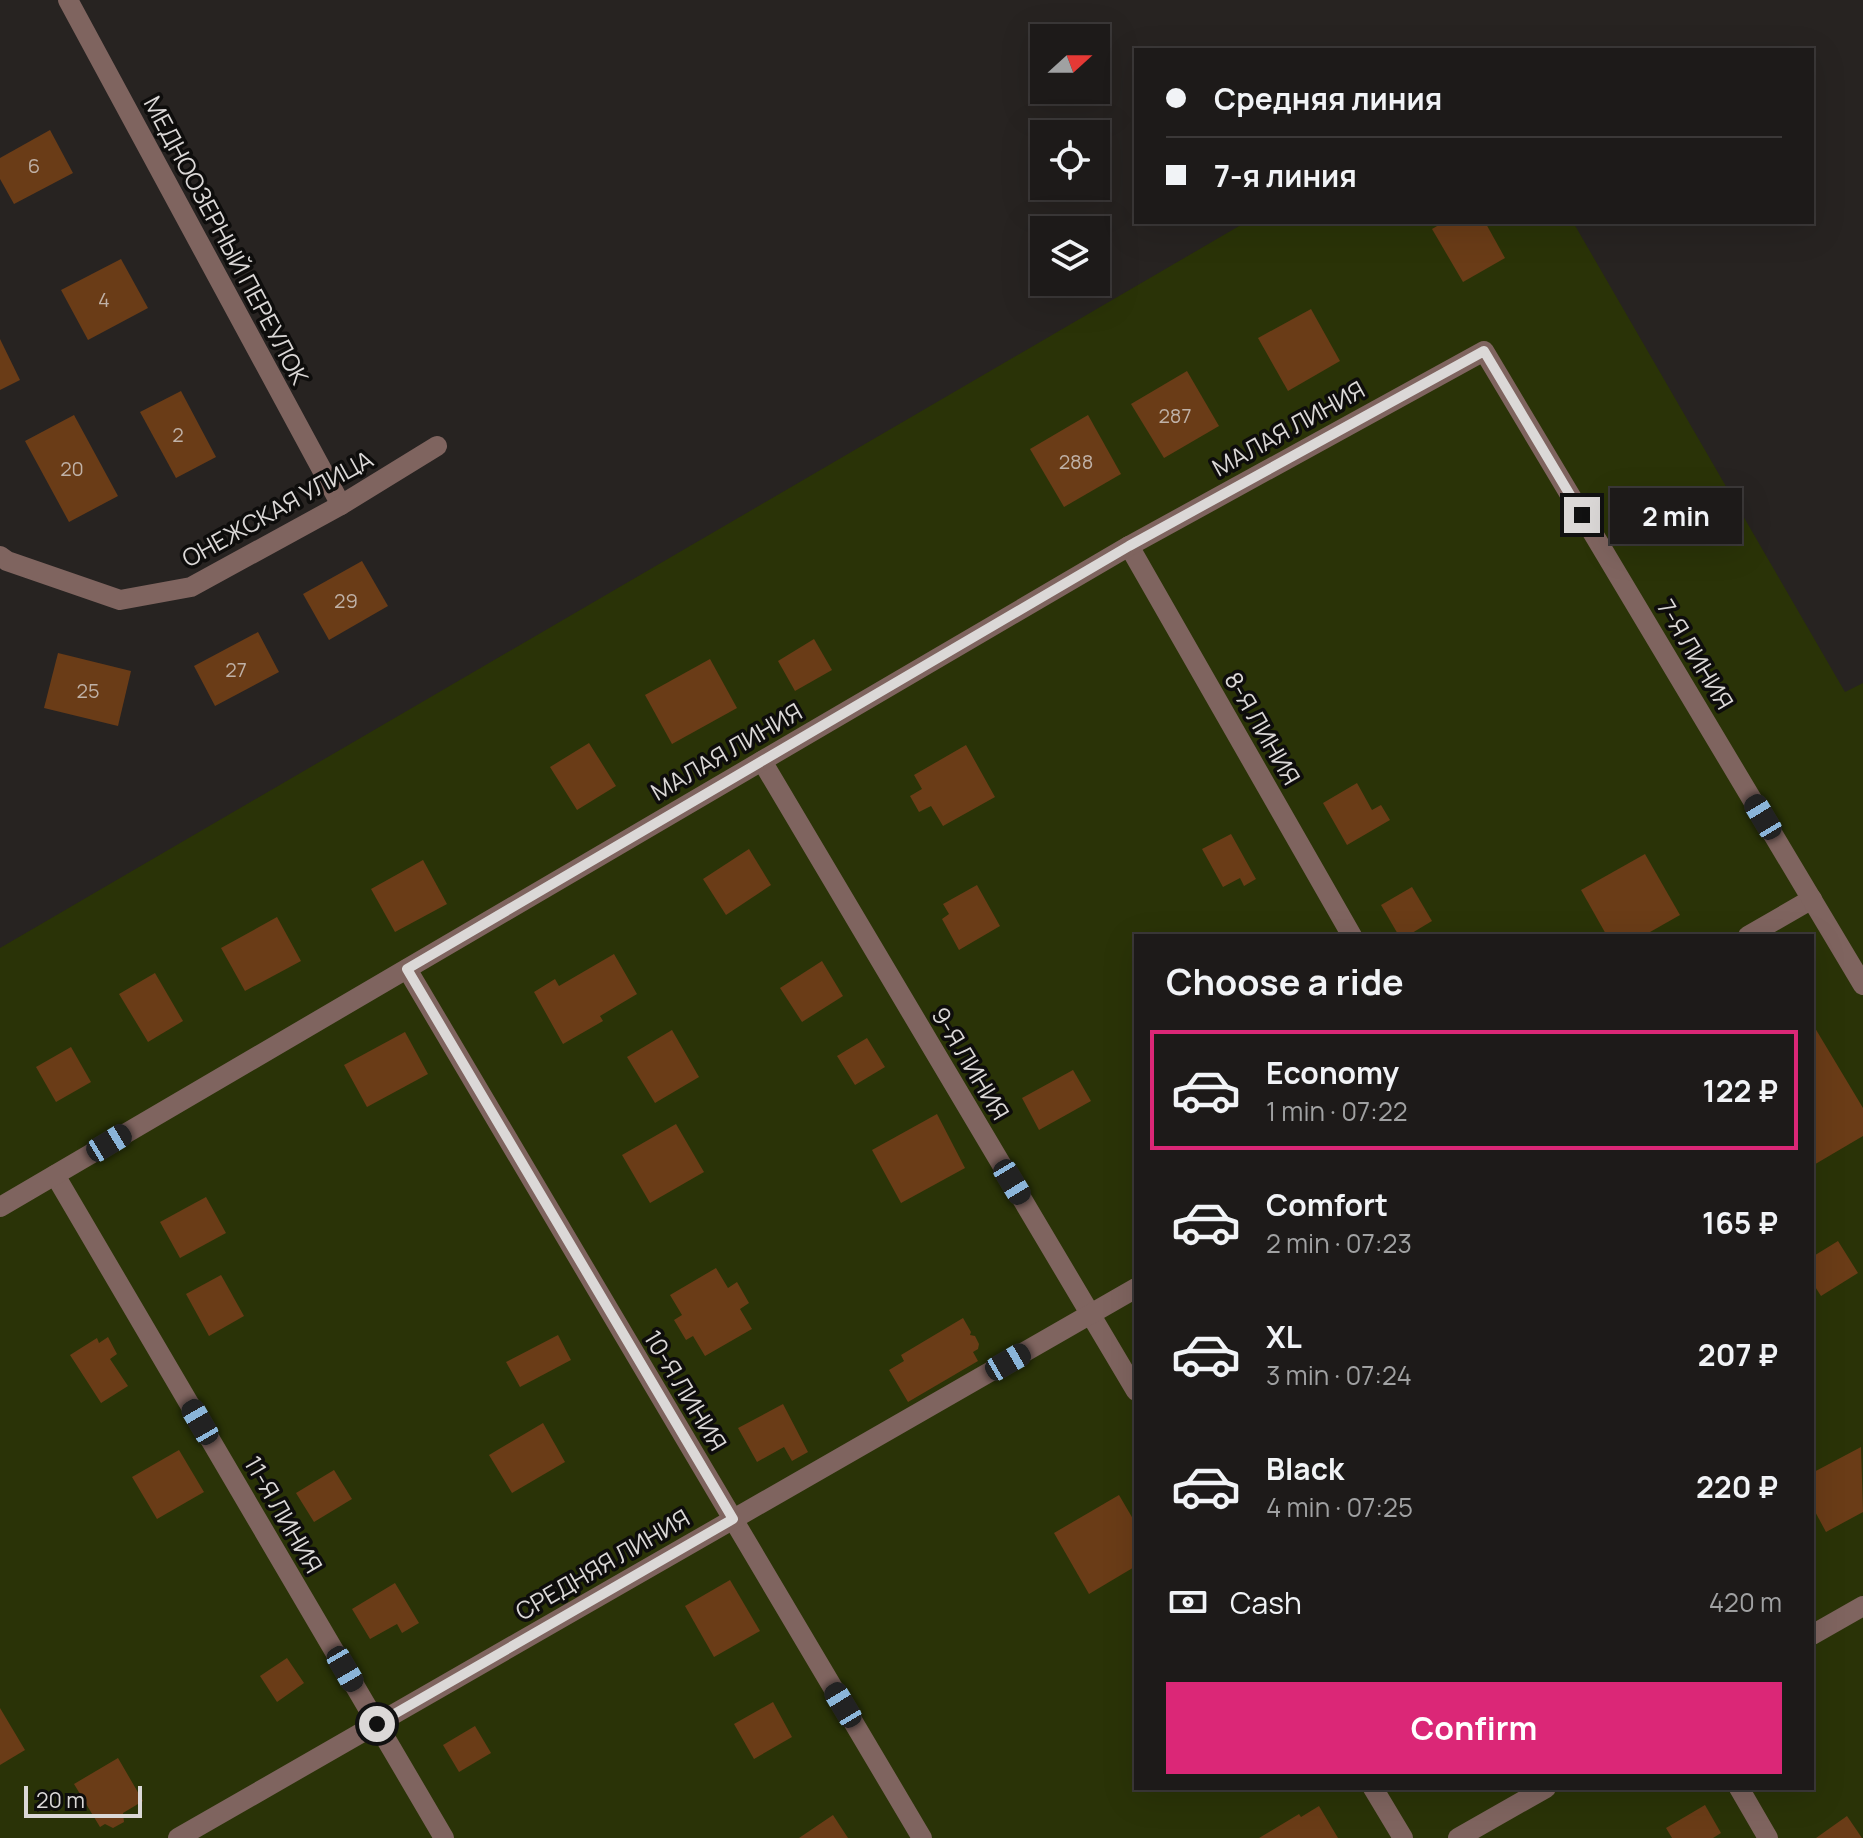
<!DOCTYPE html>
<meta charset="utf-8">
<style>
:root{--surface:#1d1a19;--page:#252322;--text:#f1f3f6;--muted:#a0a1a2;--line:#3b3838;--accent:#db2777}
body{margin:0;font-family:Manrope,sans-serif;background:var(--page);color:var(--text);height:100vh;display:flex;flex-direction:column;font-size:30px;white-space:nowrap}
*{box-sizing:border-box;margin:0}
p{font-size:26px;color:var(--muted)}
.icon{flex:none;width:44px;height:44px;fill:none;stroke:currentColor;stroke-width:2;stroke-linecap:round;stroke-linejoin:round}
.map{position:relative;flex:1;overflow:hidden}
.sheet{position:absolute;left:1134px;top:934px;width:680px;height:856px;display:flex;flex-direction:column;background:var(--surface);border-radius:0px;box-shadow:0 8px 32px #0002,0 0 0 2px var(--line)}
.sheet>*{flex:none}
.guide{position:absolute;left:1134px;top:48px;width:680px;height:176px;border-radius:0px;box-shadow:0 8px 32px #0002,0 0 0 2px var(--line);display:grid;align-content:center;height:176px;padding:0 32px;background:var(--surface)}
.needle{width:52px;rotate:69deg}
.buttons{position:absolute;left:1030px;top:24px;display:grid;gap:16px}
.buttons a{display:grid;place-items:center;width:80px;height:80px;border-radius:0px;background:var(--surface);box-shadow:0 8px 32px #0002,0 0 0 2px var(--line);font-size:40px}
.scale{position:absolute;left:24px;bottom:20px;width:118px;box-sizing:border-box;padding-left:8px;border:4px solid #dbd8d7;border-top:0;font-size:22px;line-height:28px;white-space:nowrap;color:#dbd8d7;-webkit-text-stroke:6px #0e0d0c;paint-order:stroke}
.end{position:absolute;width:36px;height:36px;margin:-18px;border:10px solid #dbd8d7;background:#111;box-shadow:0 0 0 4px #111}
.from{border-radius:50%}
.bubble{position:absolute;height:56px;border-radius:0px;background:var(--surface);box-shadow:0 8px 32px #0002,0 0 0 2px var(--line);font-size:26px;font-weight:700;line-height:56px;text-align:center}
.car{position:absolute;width:24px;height:48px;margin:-24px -12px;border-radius:10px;box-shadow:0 0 6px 2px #0007;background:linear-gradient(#222 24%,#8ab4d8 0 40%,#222 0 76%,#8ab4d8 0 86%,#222 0)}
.guide b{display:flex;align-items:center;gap:28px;height:76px;font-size:30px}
.guide b+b{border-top:2px solid var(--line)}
.guide i{width:20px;height:20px;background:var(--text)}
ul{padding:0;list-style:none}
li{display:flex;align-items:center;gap:24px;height:120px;margin:0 16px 12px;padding:0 16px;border:4px solid transparent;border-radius:0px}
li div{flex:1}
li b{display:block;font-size:30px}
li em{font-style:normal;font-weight:700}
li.selected{border-color:var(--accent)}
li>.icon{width:72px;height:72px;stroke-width:1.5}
h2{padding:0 32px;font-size:36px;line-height:96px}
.pay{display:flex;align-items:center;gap:20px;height:88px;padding:0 32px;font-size:30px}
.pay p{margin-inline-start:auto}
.action{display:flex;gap:16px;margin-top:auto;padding:16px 32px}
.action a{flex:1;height:92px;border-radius:0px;background:var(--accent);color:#fff;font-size:32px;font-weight:700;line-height:92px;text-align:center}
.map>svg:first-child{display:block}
.green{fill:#2a3307;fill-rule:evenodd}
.building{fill:#6a3c17}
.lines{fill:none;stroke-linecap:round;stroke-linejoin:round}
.minor{stroke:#7f645f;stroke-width:20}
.route{stroke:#dbd8d7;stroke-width:10}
.labels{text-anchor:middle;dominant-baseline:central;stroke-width:7;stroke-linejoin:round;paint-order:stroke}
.number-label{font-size:20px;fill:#bfb1a7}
.street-label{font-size:24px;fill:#dbd8d7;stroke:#0e0d0c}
</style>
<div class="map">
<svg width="1863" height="1838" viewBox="0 0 1863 1838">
<rect width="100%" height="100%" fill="#272321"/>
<path class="green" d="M1246,222H1573L1845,692L1863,683V1838H0V948ZM1136,936H1812V1788H1136Z"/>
<g class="building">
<path d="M50,130L73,173L14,204L0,179V158Z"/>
<path d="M1444,222H1485L1505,258L1463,282L1432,229Z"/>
<path d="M121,259L148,308L88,340L61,290Z"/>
<path d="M1311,309L1340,361L1288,391L1258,338Z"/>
<path d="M0,339L20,380L0,390Z"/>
<path d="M1187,371L1219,426L1164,458L1131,404Z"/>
<path d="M181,391L216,457L176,478L140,412Z"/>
<path d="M74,415L118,496L69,522L25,441Z"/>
<path d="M1088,415L1121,474L1064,507L1030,449Z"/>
<path d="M362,561L388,606L329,640L303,594Z"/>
<path d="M258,632L279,672L215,706L194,666Z"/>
<path d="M814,639L832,670L795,691L778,661Z"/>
<path d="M58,653L131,671L118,726L44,708Z"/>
<path d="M710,659L737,708L672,744L645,695Z"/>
<path d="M589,743L616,786L577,810L550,767Z"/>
<path d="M966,745L995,797L943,826L931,806L919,812L910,796L922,789L914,775Z"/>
<path d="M1357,783L1372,810L1381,805L1390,820L1347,845L1323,803Z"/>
<path d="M1231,834L1256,879L1244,886L1240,878L1223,887L1202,849Z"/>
<path d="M749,849L771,885L726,915L703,879Z"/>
<path d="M1645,854L1680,915L1643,936H1607L1581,890Z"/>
<path d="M423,860L447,904L395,932L371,889Z"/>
<path d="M977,885L1000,926L959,950L942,919L949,914L943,904Z"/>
<path d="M1412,887L1432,921L1407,936H1399L1381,905Z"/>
<path d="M277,917L301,961L245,991L221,948Z"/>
<path d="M614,954L637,994L600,1016L603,1021L563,1044L534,992L555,979L559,986Z"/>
<path d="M822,961L843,996L802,1022L780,988Z"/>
<path d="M155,973L183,1021L148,1042L119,994Z"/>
<path d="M1815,1028L1863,1108V1136L1812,1166V1030Z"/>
<path d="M672,1030L699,1077L655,1103L627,1057Z"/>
<path d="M405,1032L428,1074L367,1107L344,1065Z"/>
<path d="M867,1038L885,1067L855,1085L837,1056Z"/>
<path d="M71,1047L91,1082L56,1102L36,1067Z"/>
<path d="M1073,1070L1091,1101L1039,1130L1022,1098Z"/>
<path d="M937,1114L965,1168L901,1203L872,1150Z"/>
<path d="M676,1124L704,1172L650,1203L622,1155Z"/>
<path d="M206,1197L226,1233L180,1258L160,1222Z"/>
<path d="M1838,1241L1858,1273L1821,1296L1812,1282V1257Z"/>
<path d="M716,1268L728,1288L737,1282L749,1303L740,1309L752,1329L705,1356L693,1336L686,1340L674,1320L682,1315L670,1295Z"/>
<path d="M221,1275L244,1316L209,1336L186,1294Z"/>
<path d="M963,1318L971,1332L970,1335L975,1336L979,1344L978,1349L973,1352L978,1361L908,1402L889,1370L904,1361L901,1355Z"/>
<path d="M558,1335L571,1360L520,1387L506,1362Z"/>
<path d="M108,1337L117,1354L110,1359L128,1386L101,1403L70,1355L97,1338L99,1343Z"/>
<path d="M783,1404L808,1452L792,1461L784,1447L757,1462L738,1428Z"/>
<path d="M543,1423L565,1462L512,1493L489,1455Z"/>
<path d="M1861,1447L1863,1512L1826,1532L1812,1506V1473Z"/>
<path d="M179,1450L204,1492L157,1519L132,1477Z"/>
<path d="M334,1470L352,1499L314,1522L296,1493Z"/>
<path d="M1119,1495L1136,1524V1566L1089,1594L1054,1533Z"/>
<path d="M730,1580L760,1631L714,1657L685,1606Z"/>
<path d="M395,1583L419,1623L402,1633L397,1624L370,1639L352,1609Z"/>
<path d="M287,1658L304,1683L277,1702L260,1676Z"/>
<path d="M773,1702L792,1737L754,1759L734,1724Z"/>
<path d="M0,1708L25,1750L0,1765Z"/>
<path d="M475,1726L491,1753L459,1772L443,1745Z"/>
<path d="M118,1758L143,1801L123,1813L124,1822L113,1828L105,1824L100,1827L74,1784Z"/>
<path d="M1705,1805L1721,1833L1713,1838H1672L1666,1828Z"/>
<path d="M1319,1806L1338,1838H1259L1299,1814L1301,1817Z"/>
<path d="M833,1815L848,1838H799Z"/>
<path d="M1847,1816L1862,1838H1816Z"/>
</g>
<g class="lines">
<g class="minor">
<path d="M68,0L341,505"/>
<path d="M1129,546L1352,936"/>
<path d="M0,556L7,561L120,600L191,587L341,505L437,446"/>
<path d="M762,761L1136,1391"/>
<path d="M1748,936L1812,899"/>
<path d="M407,969L922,1838"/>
<path d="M55,1175L444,1838"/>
<path d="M0,1207L1129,546L1484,351L1863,985"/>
<path d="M1812,1635L1863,1606"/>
<path d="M1373,1788L1403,1838"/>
<path d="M1739,1788L1768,1838"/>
<path d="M178,1838L1136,1288"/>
<path d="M1458,1838L1546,1788"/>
</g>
</g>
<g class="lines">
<path class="route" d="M377,1724L733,1519L407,969L1129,546L1484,351L1582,515"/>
</g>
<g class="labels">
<g class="number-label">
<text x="34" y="165">6</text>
<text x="104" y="299">4</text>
<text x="1175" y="415">287</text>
<text x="178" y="434">2</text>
<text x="1076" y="461">288</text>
<text x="72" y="468">20</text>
<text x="346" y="600">29</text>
<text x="236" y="669">27</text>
<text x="88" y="690">25</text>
</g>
<g class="street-label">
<text transform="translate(227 240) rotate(62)">МЕДНООЗЕРНЫЙ ПЕРЕУЛОК</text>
<text transform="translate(1288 428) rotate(-29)">МАЛАЯ ЛИНИЯ</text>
<text transform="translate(277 508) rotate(-29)">ОНЕЖСКАЯ УЛИЦА</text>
<text transform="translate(1696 654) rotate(59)">7-Я ЛИНИЯ</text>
<text transform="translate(1263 728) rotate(60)">8-Я ЛИНИЯ</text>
<text transform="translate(726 751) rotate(-30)">МАЛАЯ ЛИНИЯ</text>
<text transform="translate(971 1063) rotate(59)">9-Я ЛИНИЯ</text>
<text transform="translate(686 1390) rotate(59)">10-Я ЛИНИЯ</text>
<text transform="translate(284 1514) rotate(60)">11-Я ЛИНИЯ</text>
<text transform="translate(602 1564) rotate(-30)">СРЕДНЯЯ ЛИНИЯ</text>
</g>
</g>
</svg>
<div class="buttons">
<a><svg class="needle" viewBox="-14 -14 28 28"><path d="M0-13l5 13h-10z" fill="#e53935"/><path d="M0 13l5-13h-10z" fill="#a0a1a2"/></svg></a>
<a><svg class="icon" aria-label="locate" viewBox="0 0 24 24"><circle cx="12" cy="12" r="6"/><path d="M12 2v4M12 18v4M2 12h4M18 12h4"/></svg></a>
<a><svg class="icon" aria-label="layers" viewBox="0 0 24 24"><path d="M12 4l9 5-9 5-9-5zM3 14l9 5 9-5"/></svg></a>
</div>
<div class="scale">20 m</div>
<i class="end from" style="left:377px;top:1724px"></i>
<i class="end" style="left:1582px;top:515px"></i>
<div class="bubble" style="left:1610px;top:488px;width:132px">2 min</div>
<i class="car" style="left:1763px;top:817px;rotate:329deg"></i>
<i class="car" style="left:109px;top:1143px;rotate:59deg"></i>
<i class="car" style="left:1012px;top:1182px;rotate:149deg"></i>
<i class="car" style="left:1008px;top:1362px;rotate:60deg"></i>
<i class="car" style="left:200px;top:1422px;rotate:330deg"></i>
<i class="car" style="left:345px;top:1669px;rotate:150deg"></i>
<i class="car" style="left:843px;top:1705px;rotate:329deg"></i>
<div class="guide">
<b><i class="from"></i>Средняя линия</b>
<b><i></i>7-я линия</b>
</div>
<section class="sheet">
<h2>Choose a ride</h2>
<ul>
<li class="selected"><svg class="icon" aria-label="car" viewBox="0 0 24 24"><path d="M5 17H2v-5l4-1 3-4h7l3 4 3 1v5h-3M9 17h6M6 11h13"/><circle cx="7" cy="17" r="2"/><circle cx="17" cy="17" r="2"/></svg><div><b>Economy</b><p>1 min · 07:22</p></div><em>122 ₽</em></li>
<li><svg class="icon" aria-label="car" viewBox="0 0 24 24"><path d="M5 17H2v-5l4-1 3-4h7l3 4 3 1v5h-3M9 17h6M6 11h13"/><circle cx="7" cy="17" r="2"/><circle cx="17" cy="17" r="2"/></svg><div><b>Comfort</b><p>2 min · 07:23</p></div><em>165 ₽</em></li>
<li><svg class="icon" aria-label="car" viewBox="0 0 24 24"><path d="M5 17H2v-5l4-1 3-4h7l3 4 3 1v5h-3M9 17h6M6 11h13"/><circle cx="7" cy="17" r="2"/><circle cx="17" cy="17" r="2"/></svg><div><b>XL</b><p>3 min · 07:24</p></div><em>207 ₽</em></li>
<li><svg class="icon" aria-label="car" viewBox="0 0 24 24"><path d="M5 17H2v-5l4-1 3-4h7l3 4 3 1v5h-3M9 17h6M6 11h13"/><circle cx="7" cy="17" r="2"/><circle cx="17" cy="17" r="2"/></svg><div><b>Black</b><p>4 min · 07:25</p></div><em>220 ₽</em></li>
</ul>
<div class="pay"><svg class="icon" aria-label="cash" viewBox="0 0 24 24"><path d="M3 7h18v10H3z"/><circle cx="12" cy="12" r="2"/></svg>Cash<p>420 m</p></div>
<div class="action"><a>Confirm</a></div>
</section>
</div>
